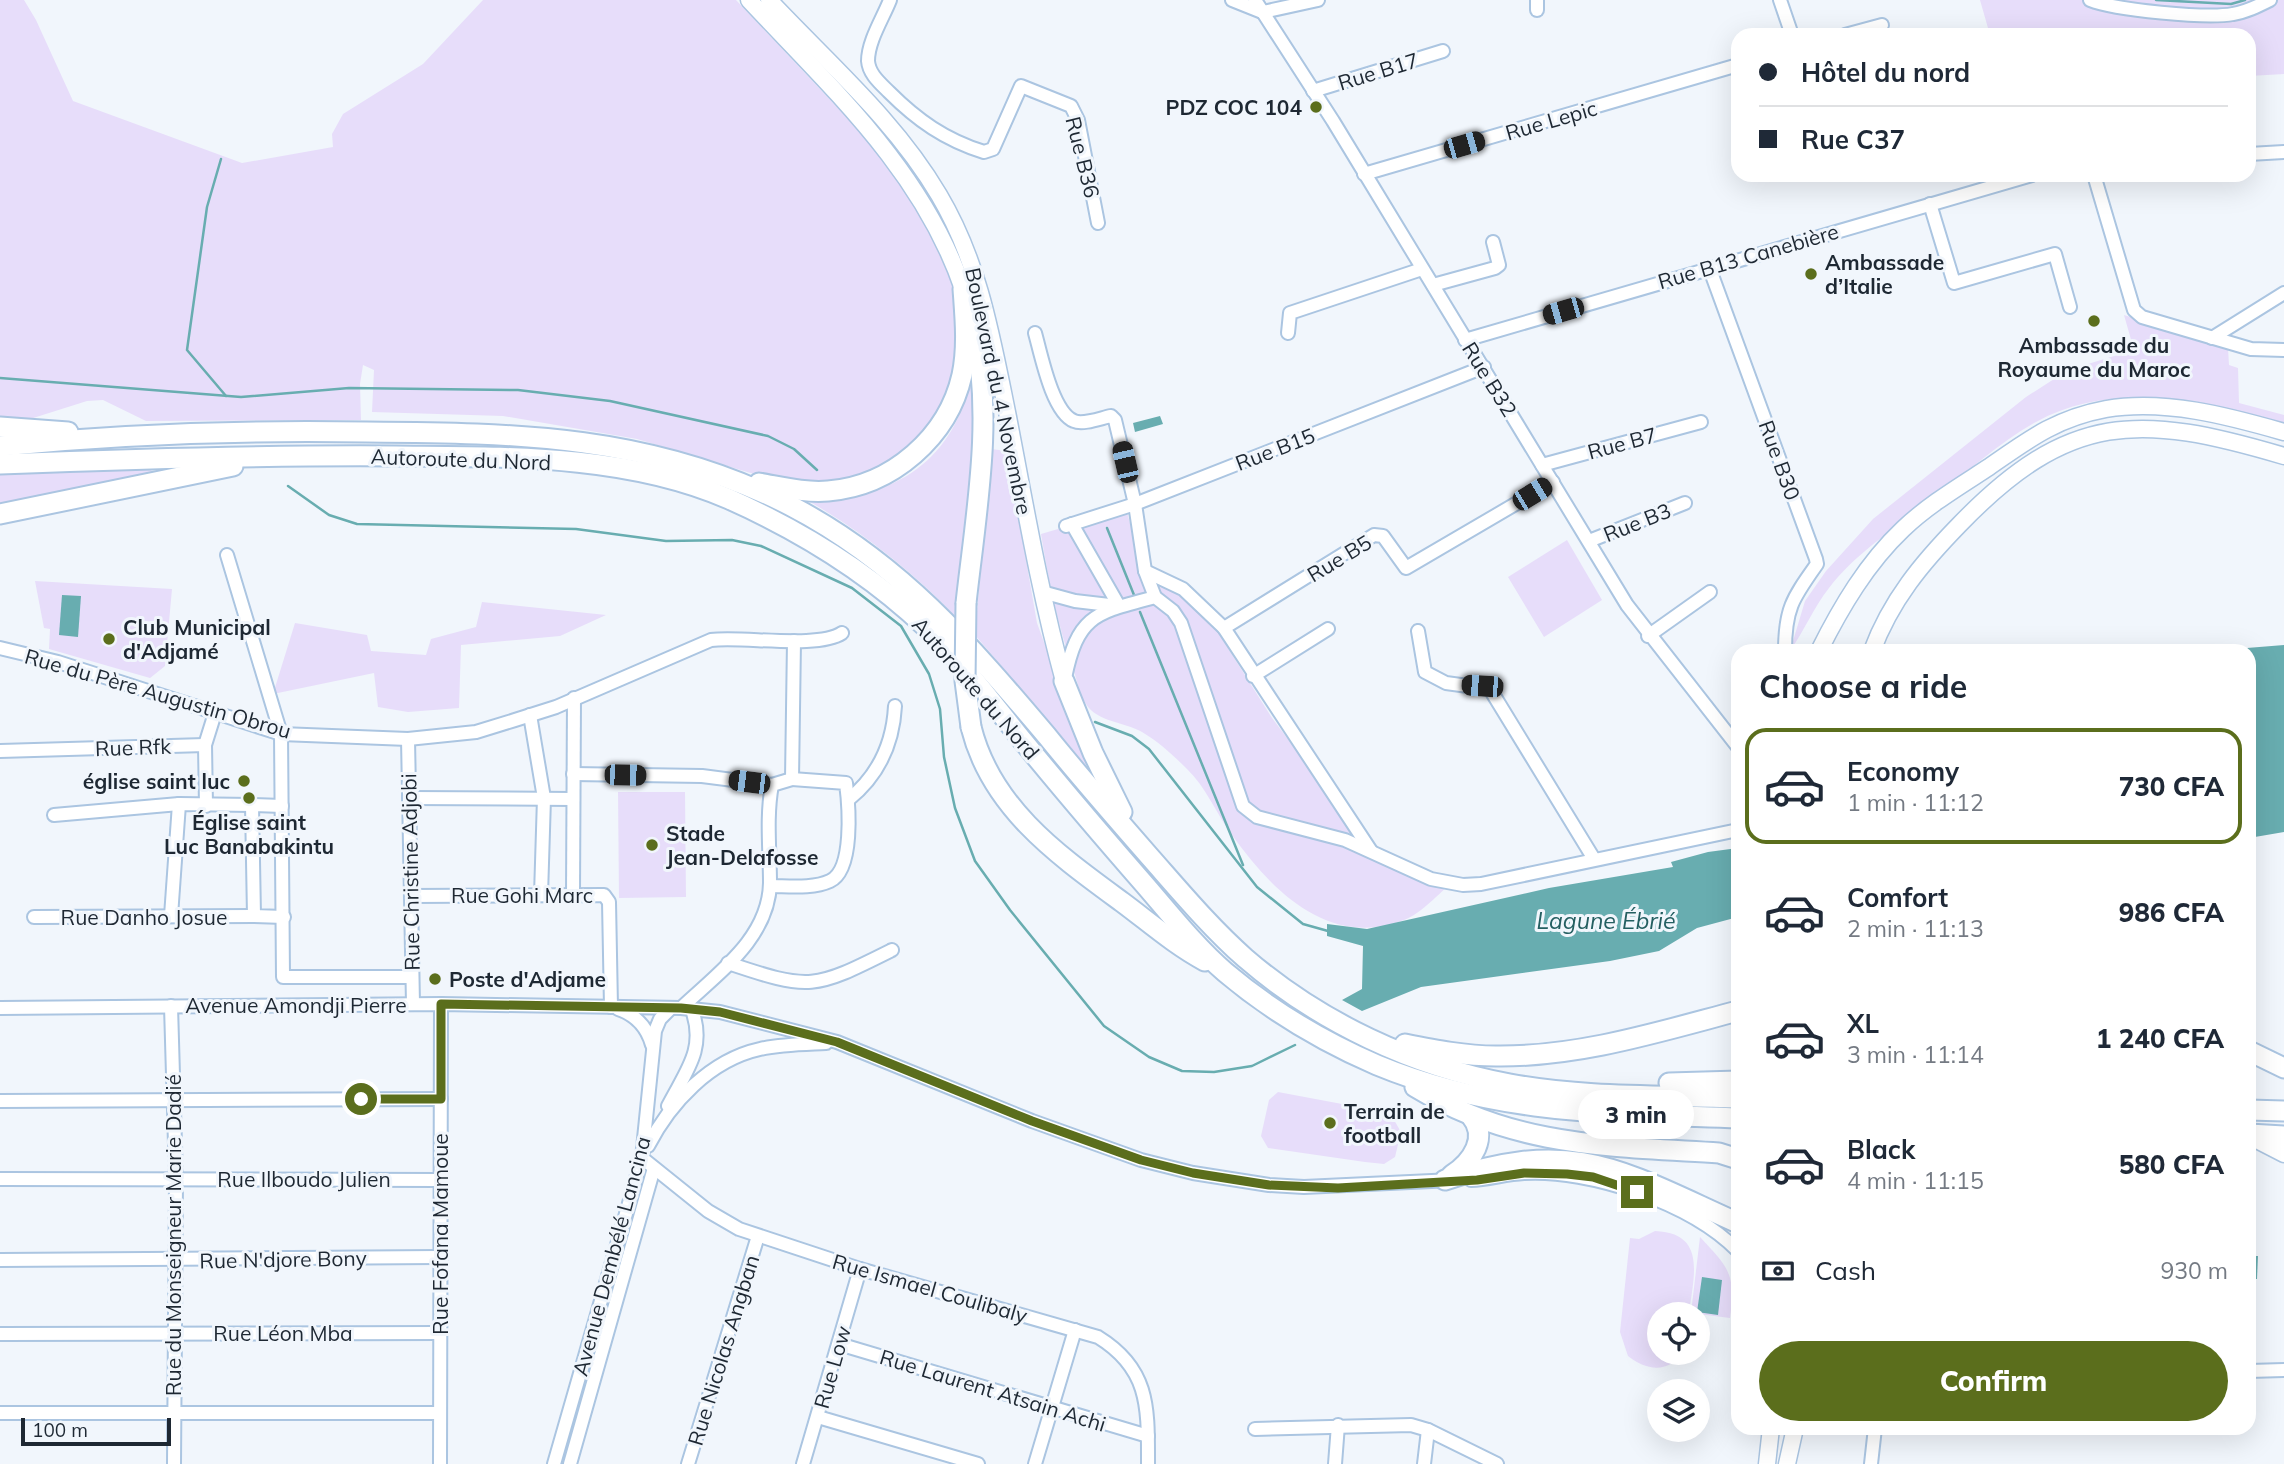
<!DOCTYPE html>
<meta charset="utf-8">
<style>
:root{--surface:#fff;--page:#f2f2f3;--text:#1f2937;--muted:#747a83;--line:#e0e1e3;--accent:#5b6e1c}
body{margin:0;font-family:Mulish,sans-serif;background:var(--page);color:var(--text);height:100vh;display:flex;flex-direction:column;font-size:26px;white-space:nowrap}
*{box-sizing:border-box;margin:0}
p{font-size:23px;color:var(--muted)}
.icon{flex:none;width:38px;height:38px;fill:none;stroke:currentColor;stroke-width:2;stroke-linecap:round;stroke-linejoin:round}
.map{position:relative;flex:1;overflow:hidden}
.drawer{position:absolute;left:1731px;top:644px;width:525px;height:791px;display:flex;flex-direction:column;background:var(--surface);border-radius:21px;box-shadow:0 7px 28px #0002}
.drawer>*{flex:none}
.top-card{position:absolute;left:1731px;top:28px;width:525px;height:154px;border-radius:21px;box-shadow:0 7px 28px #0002;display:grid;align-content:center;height:154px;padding:0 28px;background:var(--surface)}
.tools{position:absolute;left:1647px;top:1302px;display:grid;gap:14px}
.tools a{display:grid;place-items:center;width:63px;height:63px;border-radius:50%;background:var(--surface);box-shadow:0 7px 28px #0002;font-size:35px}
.scale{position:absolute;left:21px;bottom:18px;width:150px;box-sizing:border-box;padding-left:7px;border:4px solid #1e2833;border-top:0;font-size:19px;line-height:24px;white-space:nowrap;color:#1e2833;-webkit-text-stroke:5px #f1f6fc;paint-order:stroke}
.end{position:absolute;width:32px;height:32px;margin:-16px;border:9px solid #5b6e1c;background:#fff;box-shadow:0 0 0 4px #fff}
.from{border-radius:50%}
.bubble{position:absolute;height:49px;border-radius:24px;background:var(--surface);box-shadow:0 7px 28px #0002;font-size:23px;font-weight:800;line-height:49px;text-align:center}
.car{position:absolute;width:21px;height:42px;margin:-21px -10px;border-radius:9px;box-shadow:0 0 5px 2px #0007;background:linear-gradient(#222 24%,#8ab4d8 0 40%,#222 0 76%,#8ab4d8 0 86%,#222 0)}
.top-card b{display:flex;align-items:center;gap:24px;height:66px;font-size:26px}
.top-card b+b{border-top:2px solid var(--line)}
.top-card i{width:18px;height:18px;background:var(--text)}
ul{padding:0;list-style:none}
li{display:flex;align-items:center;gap:21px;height:116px;margin:0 14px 10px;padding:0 14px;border:4px solid transparent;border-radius:21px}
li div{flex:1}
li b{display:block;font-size:26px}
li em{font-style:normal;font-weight:800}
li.active{border-color:var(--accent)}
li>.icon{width:63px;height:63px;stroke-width:1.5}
h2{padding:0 28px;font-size:32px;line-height:84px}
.pay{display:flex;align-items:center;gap:18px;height:77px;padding:0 28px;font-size:26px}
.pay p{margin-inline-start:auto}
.primary-button{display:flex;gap:14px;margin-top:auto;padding:14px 28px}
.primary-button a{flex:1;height:80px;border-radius:42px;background:var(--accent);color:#fff;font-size:28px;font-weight:800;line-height:80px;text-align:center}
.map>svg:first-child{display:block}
.green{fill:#e7ddfa}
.water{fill:#68adb0}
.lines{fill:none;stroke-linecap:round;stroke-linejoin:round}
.stream{stroke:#68adb0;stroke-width:2.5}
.minor-casing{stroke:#abc5e1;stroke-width:16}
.major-casing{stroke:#abc5e1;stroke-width:19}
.highway-casing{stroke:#abc5e1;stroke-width:23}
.minor{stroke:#fff;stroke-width:12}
.major{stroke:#fff;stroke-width:16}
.highway{stroke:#fff;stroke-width:19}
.highway-bridge-casing{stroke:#abc5e1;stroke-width:23;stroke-linecap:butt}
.highway-bridge{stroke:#fff;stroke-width:19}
.route{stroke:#5b6e1c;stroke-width:9}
.poi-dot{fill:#5b6e1c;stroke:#f1f6fc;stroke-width:2.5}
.labels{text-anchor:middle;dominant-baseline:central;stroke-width:6;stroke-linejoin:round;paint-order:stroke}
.street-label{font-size:21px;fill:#1e2833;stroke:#f1f6fc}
.poi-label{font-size:21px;font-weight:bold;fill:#1e2833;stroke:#f1f6fc;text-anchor:start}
.water-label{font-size:23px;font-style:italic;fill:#245f61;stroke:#f1f6fc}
</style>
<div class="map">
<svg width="2284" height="1464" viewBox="0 0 2284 1464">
<rect width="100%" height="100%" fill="#f1f6fc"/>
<g class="green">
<path d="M0,0H24L36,20L73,101L242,163L333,147L332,134L343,114L423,64L483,0H736L869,141L898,176L935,240L954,289L957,345L951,392L925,434L885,468L826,485L764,477L637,439L503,416L372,412L374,370L363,365L360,384L361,420L146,421L103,400L87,401L30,419L0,420Z"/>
<path d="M1980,0H2284V74L2249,76V35H1990Z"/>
<path d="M2124,315L2228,348L2229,365L2238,368L2239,403L2284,415V425C2204,402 2114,379 2036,422C2000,442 1970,470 1938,495C1901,525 1858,550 1829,588C1814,607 1804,631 1790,651L1805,601L1826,571L1873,519L2026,397L2068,370L2134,350Z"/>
<path d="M971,376C982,455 965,539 957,618C912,571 862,531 805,499C890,502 955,463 971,376Z"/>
<path d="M991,449L1007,451L1037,623L1091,771L975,635Z"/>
<path d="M149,468L152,471L150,475L0,508V474Z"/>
<path d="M1126,509L1143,569L1178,591L1214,626L1272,718L1368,845L1454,881C1439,893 1421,914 1404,920C1329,949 1271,890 1232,835C1217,815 1206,787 1187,769C1173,755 1159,742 1142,732C1125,722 1097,722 1086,704C1079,694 1077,679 1073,669C1057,622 1049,583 1041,534Z"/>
<path d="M1567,540L1602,600L1544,637L1508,577Z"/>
<path d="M35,581L172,589L165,666L150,678L49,649L50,629L44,628Z"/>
<path d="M482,602L606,615L560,636L461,645L459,708L408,712L378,707L374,673L273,694L295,623L367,635L371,651L426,655L431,639L476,627Z"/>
<path d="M618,792H685L686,897L619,898Z"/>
<path d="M1278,1092L1390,1113L1401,1132L1395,1157L1384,1164L1365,1162L1268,1148L1261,1136L1269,1100Z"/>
<path d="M1655,1231C1708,1233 1693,1278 1689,1314H1659V1353H1682C1668,1374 1645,1370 1628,1356L1620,1332L1630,1238L1639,1239Z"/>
<path d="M1700,1237C1729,1268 1736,1274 1730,1318L1691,1313Z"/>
</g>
<g class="water">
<path d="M1160,416L1163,424L1135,432L1133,423Z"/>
<path d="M62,595L81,596L78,637L59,635Z"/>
<path d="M2284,645V832L2249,838V651H2210Z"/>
<path d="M1738,848V917L1697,928L1659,951L1610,961L1421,987L1362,1011L1342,1000L1362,989L1363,946L1327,936V924L1367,929L1549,888L1673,867L1671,862L1708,852Z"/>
<path d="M2249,1256H2258L2257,1279H2249Z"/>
<path d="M1702,1277L1722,1280L1718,1315L1697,1312Z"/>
</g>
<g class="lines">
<g class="stream">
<path d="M2156,0L2231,4L2245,0"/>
<path d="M221,159L207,207L187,350L226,396"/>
<path d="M0,378L241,397L349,388L518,390L610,401L768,436L794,449L817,470"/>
<path d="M288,486L329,515L357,524L576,529L666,541L732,540L761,546L852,588L901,626L929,674L940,709L944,757L955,808L975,861L1010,910L1104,1026L1149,1057L1182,1071L1214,1072L1252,1066L1295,1045"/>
<path d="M1107,528L1134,595"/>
<path d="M1140,612L1243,865"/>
<path d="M1095,722L1132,736L1149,749L1257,887L1303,924L1328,931"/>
</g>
<g class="minor-casing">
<g id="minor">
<path d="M890,0C883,18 868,41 868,61C869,74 880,83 889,92C917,120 945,140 984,152L993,149L1021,86L1071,106L1078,120L1098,223"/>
<path d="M1232,0L1262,12"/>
<path d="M1255,0L1333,121L1627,605L1738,747"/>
<path d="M1537,0V10"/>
<path d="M1780,0L1792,35"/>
<path d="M2090,0C2115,10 2207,19 2233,14C2246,12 2258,6 2270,0"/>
<path d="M1263,12L1318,0"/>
<path d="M1845,35L1882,25"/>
<path d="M1313,91L1443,51"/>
<path d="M2249,154L2284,152"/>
<path d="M1364,174L1738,65"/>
<path d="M2094,175L2134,310L2142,317L2251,349L2284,350"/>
<path d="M1930,204L1954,283L2055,254L2070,307"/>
<path d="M1709,267L1816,559L1817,564C1793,598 1785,608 1785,651"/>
<path d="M1433,285L1495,268L1499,265L1493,242"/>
<path d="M1035,333C1041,354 1052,412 1074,421C1083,425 1101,418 1111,416L1115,420L1135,504L1145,571L1155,597"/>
<path d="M1288,333L1290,313L1422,269"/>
<path d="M2212,338L2284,293"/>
<path d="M1465,340L2032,175"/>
<path d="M1542,465L1701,422"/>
<path d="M1072,524L1119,606"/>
<path d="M1066,526L1135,504L1484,367"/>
<path d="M1589,541L1685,503"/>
<path d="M227,555L281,734L283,977H412"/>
<path d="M1145,571L1183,589L1224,628L1371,851"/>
<path d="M1042,592L1075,601L1118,606"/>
<path d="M1224,628L1374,535L1383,536L1406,568L1553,482"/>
<path d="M1418,631L1425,672L1446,683L1490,689L1594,859"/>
<path d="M1648,636L1710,592"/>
<path d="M0,648L58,662L281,734L408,739L476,732L515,720L556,707L711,640C743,636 818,649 842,633"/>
<path d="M1253,676L1328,629"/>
<path d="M1065,678C1078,614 1096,613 1155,597L1173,611L1181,623L1243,806L1257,817L1345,840L1431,879L1463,885L1481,884L1738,830"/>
<path d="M530,715L544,798L541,895"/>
<path d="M408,739L413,1004"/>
<path d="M205,745L215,713"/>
<path d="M0,751L205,745L206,806"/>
<path d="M573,774L702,776L772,785"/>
<path d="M409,798L573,799"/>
<path d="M848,800C878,776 893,745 895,706"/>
<path d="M282,806L252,805L254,916L284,917"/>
<path d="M54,815L179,804L252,805"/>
<path d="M770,886C788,886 813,889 830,881C854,870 849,806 846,783L792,779"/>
<path d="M573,895L574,698"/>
<path d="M411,896L604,895L609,902L611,1007"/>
<path d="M171,916L179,804"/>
<path d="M34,917L254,916"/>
<path d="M728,963C811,991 814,989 892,950"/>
<path d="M171,1006L176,1179L174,1464"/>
<path d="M0,1008L441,1004L681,1008L720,1012L837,1042L1032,1121L1141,1160L1193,1173L1269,1185L1304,1187L1453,1180"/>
<path d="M681,1008C718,973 769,938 770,883C770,850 766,817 772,785L792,779L794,641"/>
<path d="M618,1009C636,1015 647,1027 652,1045"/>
<path d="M0,1101L441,1099"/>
<path d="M668,1106C686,1071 706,1049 692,1010"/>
<path d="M648,1146C670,1103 710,1060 760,1049C782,1044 805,1044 826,1043"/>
<path d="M642,1158L708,1211L739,1229L860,1269L1098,1337C1150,1369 1148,1408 1148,1464"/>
<path d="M0,1179L440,1180"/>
<path d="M1471,1180C1489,1179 1506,1174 1524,1173C1590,1169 1691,1203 1738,1251"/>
<path d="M0,1260L439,1257"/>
<path d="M0,1334L440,1333"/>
<path d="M839,1344L1148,1436"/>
<path d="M2249,1371L2284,1370"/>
<path d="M0,1413H438"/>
<path d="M818,1417L978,1464"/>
<path d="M1255,1429L1411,1425L1428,1430L1497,1464"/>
<path d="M440,1464L441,1004"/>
<path d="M554,1464L642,1158L655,1031L660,1019L670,1009"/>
<path d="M570,1464L654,1168"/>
<path d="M688,1464L758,1236"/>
<path d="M803,1464L860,1269"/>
<path d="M1035,1464L1075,1330"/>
<path d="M1335,1464L1338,1425"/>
<path d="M1424,1464L1428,1430"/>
<path d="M1871,1464L1875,1428"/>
</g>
</g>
<g class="major-casing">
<g id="major">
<path d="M749,0C832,89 923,171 963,289"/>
<path d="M769,0C828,63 895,120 939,195C980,264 992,339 1008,417C1025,505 1040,594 1064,681"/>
<path d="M1819,651C1841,607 1867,563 1903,529C1928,505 1960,486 1989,467C2029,439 2057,418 2106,409C2165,399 2228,416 2284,432"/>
<path d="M1872,651C1891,600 1922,563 1959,525C2069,411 2139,413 2284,456"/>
<path d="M2249,1136L2284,1154"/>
<path d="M1767,1464L1771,1428"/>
<path d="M1787,1464L1795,1428"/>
</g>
</g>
<g class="highway-casing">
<g id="highway">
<path d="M0,427L68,432"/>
<path d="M0,446C122,434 244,430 366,432C517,433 653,435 791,506C899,562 970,645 1047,736C1080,777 1115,817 1150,857C1180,891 1210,927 1245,958C1319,1022 1414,1067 1510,1084C1584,1098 1663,1095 1738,1098"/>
<path d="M0,464C132,459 264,455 396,456C506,457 626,454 729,499C801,531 869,573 927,628C962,662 992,703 1023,741C1063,790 1104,838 1145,885C1170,914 1196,947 1225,972C1270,1010 1324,1042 1377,1065C1498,1115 1610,1113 1738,1118"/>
<path d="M759,483C782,487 805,493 828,491C892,486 948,437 962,375C968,347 965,317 963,289"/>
<path d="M0,514L233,466"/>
<path d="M966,603C976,512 994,418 974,327"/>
<path d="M1064,681L1093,753L1122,812"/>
<path d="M971,727C991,808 1058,855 1122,902C1149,922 1175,945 1205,961"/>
<path d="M1405,1044C1435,1050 1465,1056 1496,1056C1579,1057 1658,1032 1738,1011"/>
<path d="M2249,1051L2284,1068"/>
<path d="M1669,1083L1738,1081"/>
<path d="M1415,1087C1514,1147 1607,1146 1719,1153L1738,1159"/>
<path d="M2249,1110L2284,1111"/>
<path d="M2249,1134L2284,1136"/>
<path d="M1452,1175C1472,1162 1489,1137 1471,1116"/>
<path d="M1445,1180C1575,1136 1622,1171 1738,1223"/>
</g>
</g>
<use href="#minor" class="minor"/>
<use href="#major" class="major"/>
<use href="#highway" class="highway"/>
<g class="highway-bridge-casing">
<path id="highway-bridge" d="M966,603L965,681L971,727"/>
</g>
<use href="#highway-bridge" class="highway-bridge"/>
</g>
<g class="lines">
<path class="route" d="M361,1099H441V1004L681,1008L720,1012L837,1042L1032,1121L1141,1160L1193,1173L1269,1185L1338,1188L1477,1180L1524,1173L1567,1174L1593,1177L1637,1192"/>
</g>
<g class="poi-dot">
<circle cx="1316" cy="107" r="7"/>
<circle cx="1811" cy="274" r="7"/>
<circle cx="2094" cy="321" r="7"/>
<circle cx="109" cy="639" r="7"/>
<circle cx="244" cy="781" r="7"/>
<circle cx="249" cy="798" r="7"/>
<circle cx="652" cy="845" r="7"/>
<circle cx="435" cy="979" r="7"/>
<circle cx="1330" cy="1123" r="7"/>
</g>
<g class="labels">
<g class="street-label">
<text transform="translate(1378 71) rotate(-17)">Rue B17</text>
<text transform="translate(1551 120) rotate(-16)">Rue Lepic</text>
<text transform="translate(1083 157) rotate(76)">Rue B36</text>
<text transform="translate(1748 256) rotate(-16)">Rue B13 Canebière</text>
<text transform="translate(1490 379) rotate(58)">Rue B32</text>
<text transform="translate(999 391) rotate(78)">Boulevard du 4 Novembre</text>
<text transform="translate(1622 443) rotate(-15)">Rue B7</text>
<text transform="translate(1275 449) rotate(-21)">Rue B15</text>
<text transform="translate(461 459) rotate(2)">Autoroute du Nord</text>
<text transform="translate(1780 460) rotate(70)">Rue B30</text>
<text transform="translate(1637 522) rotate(-22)">Rue B3</text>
<text transform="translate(1339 558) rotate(-31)">Rue B5</text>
<text transform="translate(976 688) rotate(49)">Autoroute du Nord</text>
<text transform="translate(158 693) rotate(16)">Rue du Père Augustin Obrou</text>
<text transform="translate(133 747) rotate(-2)">Rue Rfk</text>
<text transform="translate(410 872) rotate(-91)">Rue Christine Adjobi</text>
<text x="522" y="895">Rue Gohi Marc</text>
<text x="144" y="917">Rue Danho Josue</text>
<text x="296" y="1005">Avenue Amondji Pierre</text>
<text x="304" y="1179">Rue Ilboudo Julien</text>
<text transform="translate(440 1234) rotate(-90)">Rue Fofana Mamoue</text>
<text transform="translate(173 1235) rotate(-90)">Rue du Monseigneur Marie Dadié</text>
<text transform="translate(611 1256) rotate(-75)">Avenue Dembélé Lancina</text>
<text transform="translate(283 1259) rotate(-1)">Rue N'djore Bony</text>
<text transform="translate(930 1288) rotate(16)">Rue Ismael Coulibaly</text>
<text x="283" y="1333">Rue Léon Mba</text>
<text transform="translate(723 1350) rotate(-73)">Rue Nicolas Angban</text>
<text transform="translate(832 1367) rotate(-74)">Rue Low</text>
<text transform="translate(993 1390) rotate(17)">Rue Laurent Atsain Achi</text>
</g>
<g class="poi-label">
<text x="1302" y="107" text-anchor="end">PDZ COC 104</text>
<text x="1825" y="262">Ambassade<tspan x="1825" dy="24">d’Italie</tspan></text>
<text x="2094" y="345" text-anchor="middle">Ambassade du<tspan x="2094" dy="24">Royaume du Maroc</tspan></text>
<text x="123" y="627">Club Municipal<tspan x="123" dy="24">d'Adjamé</tspan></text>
<text x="230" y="781" text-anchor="end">église saint luc</text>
<text x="249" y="822" text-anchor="middle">Église saint<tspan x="249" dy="24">Luc Banabakintu</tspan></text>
<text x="666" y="833">Stade<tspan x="666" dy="24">Jean-Delafosse</tspan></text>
<text x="449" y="979">Poste d'Adjame</text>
<text x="1344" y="1111">Terrain de<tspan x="1344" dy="24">football</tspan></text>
</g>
<g class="water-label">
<text x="1606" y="920">Lagune Ébrié</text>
</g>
</g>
</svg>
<div class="tools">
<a><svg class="icon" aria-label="locate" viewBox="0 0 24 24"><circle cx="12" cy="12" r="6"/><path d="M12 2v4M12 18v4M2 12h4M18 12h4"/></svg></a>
<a><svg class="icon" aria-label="layers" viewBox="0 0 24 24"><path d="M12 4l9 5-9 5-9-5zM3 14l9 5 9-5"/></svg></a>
</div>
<div class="scale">100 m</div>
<i class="end from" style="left:361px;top:1099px"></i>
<i class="end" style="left:1637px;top:1192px"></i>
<div class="bubble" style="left:1578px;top:1090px;width:116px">3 min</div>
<i class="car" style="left:1464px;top:145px;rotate:74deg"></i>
<i class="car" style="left:1563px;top:311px;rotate:254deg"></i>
<i class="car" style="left:1125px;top:462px;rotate:347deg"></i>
<i class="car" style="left:1532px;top:494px;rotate:59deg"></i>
<i class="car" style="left:1482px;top:686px;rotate:274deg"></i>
<i class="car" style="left:625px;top:775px;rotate:91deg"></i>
<i class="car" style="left:749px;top:782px;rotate:277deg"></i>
<div class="top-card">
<b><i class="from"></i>Hôtel du nord</b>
<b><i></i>Rue C37</b>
</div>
<section class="drawer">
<h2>Choose a ride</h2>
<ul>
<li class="active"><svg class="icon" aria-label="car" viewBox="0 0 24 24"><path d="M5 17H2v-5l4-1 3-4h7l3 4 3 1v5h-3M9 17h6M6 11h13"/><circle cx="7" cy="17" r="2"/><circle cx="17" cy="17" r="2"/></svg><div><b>Economy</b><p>1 min · 11:12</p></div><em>730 CFA</em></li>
<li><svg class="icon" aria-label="car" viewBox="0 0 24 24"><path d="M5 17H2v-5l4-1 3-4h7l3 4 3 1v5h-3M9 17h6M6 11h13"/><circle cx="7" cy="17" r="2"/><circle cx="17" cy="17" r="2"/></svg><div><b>Comfort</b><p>2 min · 11:13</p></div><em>986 CFA</em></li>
<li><svg class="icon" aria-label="car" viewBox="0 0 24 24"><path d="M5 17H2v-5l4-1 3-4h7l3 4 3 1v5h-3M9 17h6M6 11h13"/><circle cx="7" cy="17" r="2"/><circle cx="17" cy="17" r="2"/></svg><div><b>XL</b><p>3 min · 11:14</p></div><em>1 240 CFA</em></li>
<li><svg class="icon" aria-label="car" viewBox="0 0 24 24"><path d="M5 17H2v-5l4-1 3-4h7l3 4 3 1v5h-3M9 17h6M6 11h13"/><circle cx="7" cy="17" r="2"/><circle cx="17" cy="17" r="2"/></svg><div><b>Black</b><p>4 min · 11:15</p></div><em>580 CFA</em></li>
</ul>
<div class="pay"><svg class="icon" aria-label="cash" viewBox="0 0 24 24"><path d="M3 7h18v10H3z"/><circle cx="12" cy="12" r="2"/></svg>Cash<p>930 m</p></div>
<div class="primary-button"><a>Confirm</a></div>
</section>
</div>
